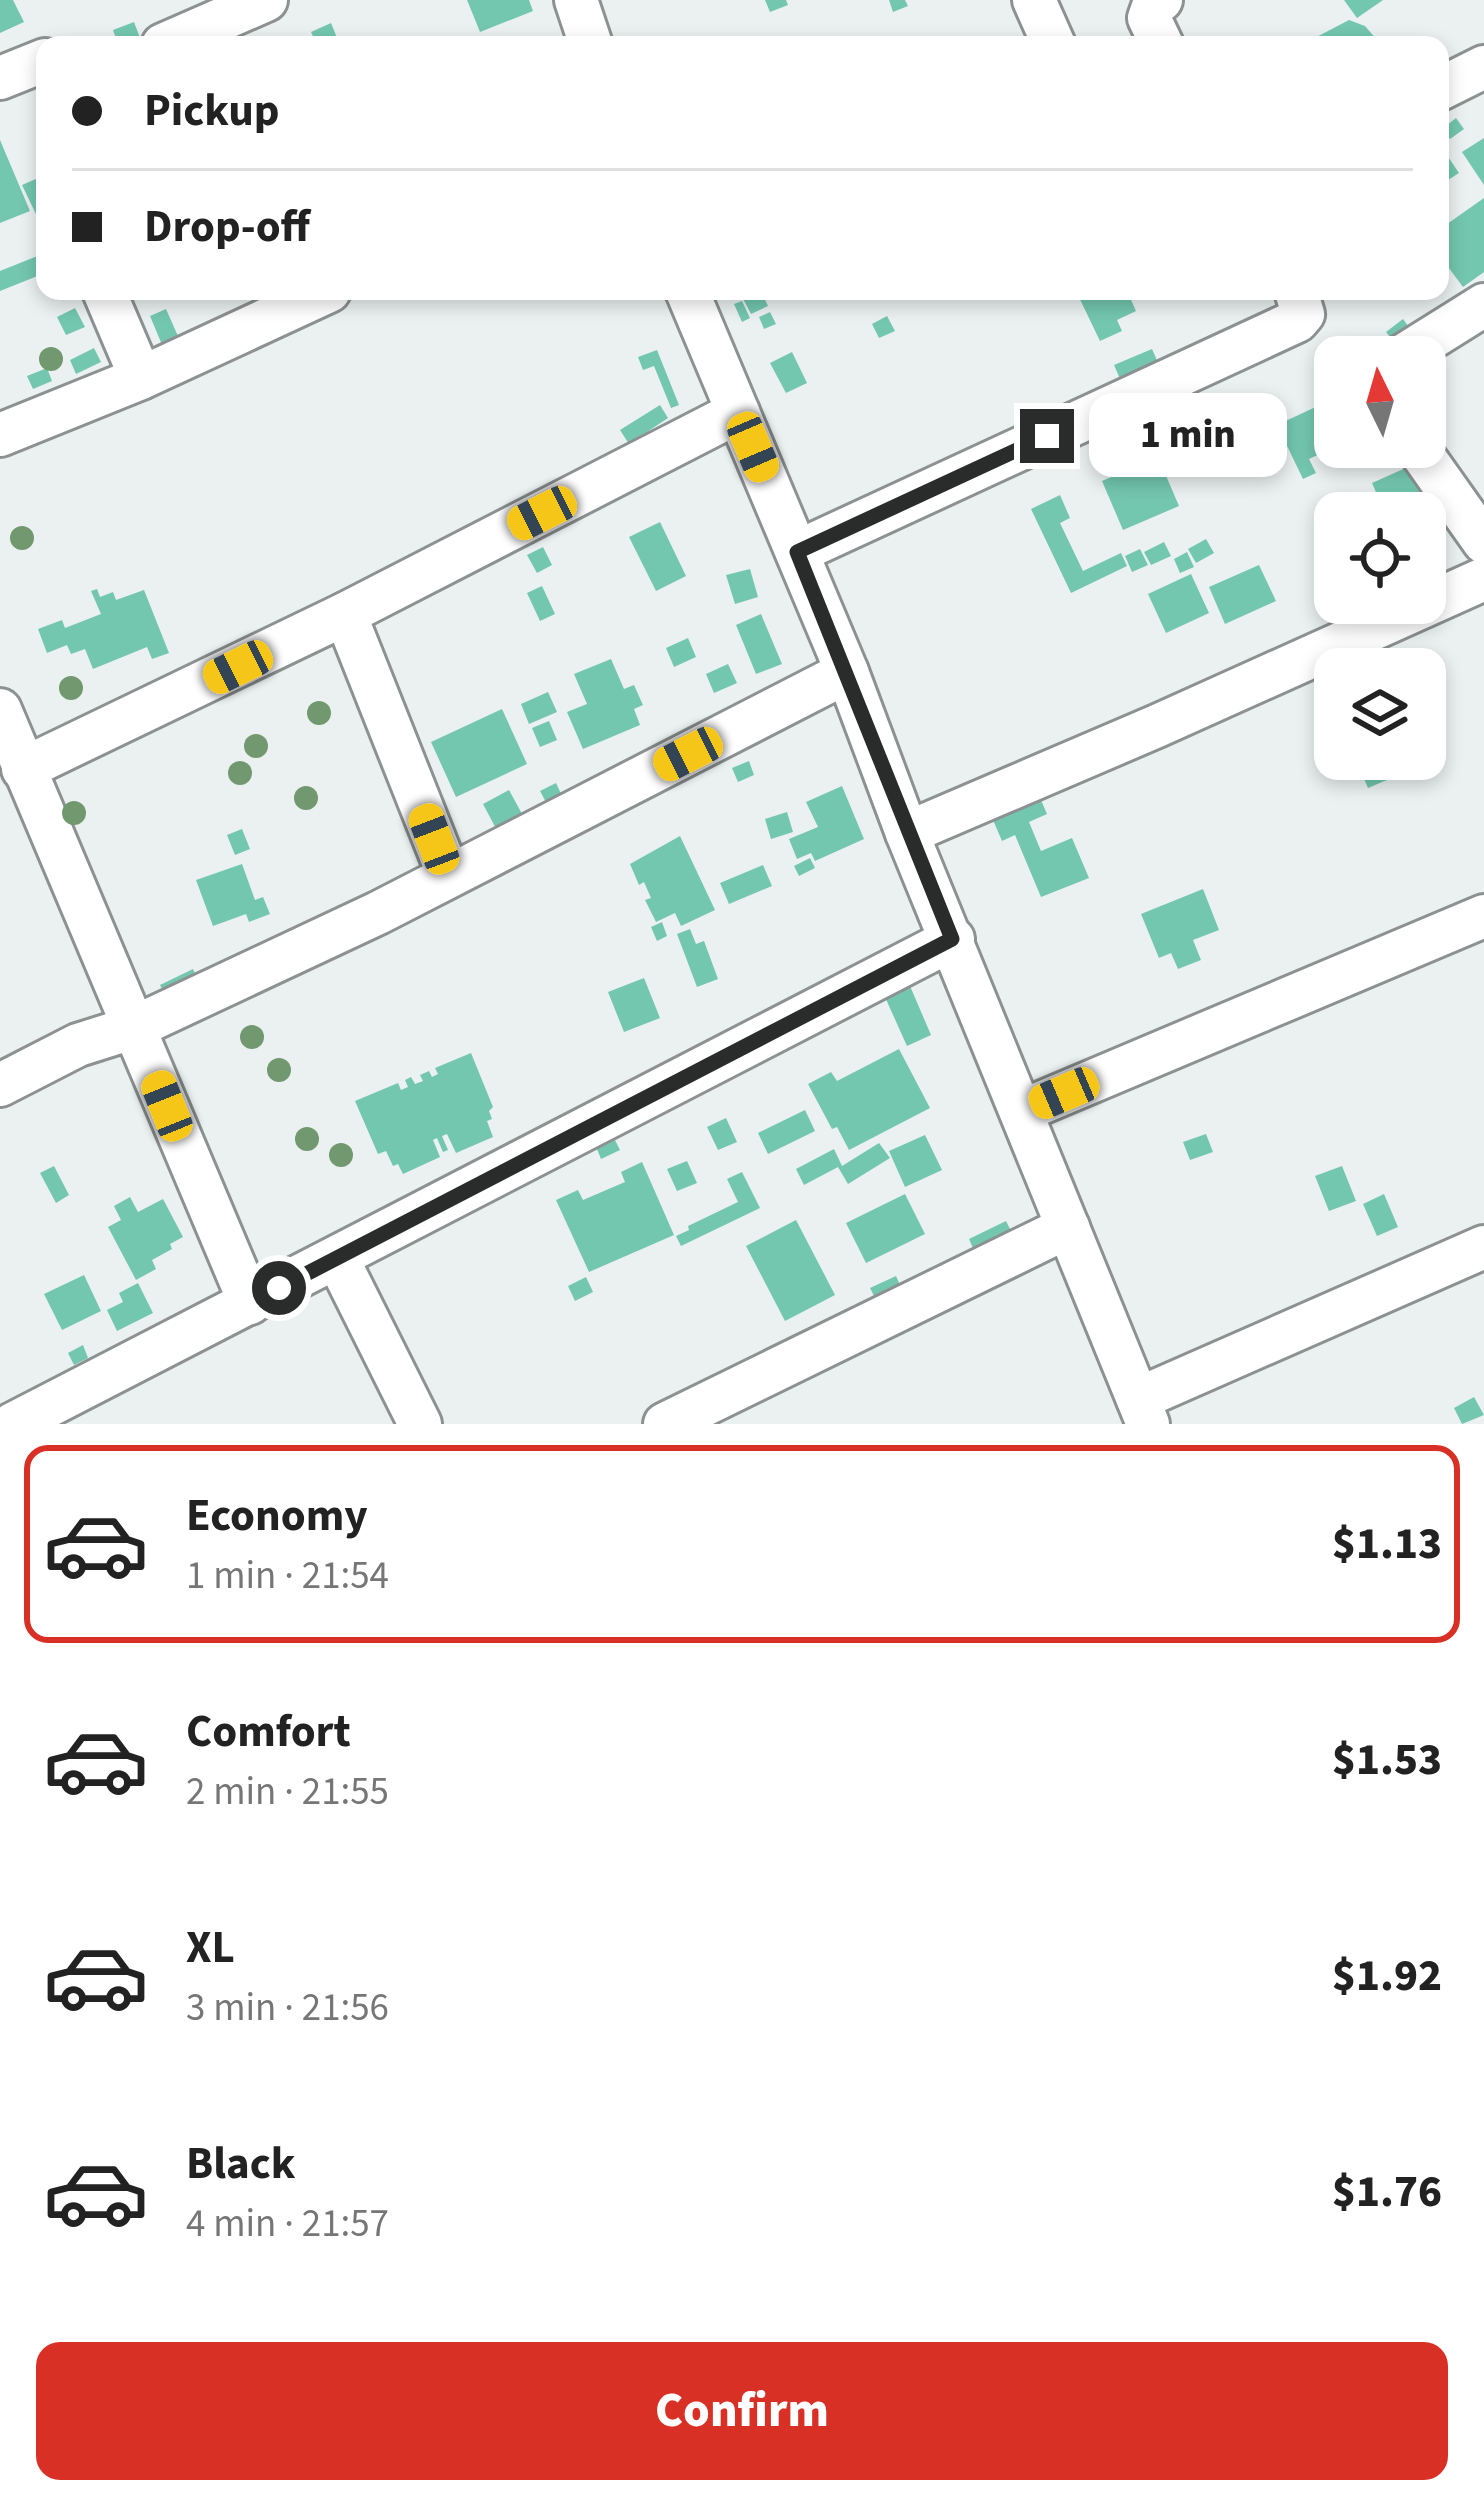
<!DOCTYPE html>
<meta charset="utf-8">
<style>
:root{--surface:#fff;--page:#f2f2f2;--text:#222;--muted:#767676;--line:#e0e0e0;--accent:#d93025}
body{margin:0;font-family:"Source Sans 3",sans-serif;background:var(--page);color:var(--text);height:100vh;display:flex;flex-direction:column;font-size:45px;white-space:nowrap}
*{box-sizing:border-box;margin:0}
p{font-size:39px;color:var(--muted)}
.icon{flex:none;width:66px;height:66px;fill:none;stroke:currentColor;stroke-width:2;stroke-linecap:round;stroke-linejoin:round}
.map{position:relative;height:1424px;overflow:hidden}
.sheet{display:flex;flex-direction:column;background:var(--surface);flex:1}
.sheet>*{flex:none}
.guide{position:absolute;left:36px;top:36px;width:1413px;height:264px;border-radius:24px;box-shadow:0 6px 18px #0003;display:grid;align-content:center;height:264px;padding:0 36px;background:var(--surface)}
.needle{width:78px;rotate:355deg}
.fabs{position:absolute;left:1314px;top:336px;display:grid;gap:24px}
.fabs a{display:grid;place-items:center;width:132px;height:132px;border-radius:24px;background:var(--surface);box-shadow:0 6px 18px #0003;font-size:60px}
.end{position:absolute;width:54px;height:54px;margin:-27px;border:15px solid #2a2c2c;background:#fff;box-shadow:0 0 0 6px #fff}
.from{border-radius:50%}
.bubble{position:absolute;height:84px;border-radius:24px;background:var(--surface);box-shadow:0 6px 18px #0003;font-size:39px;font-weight:800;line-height:84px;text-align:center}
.car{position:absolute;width:36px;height:72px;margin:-36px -18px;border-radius:15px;box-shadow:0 0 9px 3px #0007;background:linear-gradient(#f5c518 24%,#345 0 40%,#f5c518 0 76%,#345 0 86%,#f5c518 0)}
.guide b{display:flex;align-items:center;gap:42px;height:114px;font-size:45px}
.guide b+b{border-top:3px solid var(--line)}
.guide i{width:30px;height:30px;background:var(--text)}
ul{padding:21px 0 0;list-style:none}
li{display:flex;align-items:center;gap:36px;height:198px;margin:0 24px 18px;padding:0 12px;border:6px solid transparent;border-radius:24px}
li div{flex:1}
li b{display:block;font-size:45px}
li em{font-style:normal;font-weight:800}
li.on{border-color:var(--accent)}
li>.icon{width:108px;height:108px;stroke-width:1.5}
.action{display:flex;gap:24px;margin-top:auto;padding:24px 36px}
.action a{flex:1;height:138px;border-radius:24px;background:var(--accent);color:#fff;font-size:48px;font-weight:800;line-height:138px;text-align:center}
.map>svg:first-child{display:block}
.building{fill:#73c7ae}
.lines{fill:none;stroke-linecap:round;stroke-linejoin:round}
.minor-casing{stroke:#8c9191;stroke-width:48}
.minor{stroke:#fff;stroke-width:42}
.tree{fill:#71986f}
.route{stroke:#2a2c2c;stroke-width:15}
</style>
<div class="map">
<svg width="1484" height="1424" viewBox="0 0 1484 1424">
<rect width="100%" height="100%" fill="#ebf1f1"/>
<g class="building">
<path d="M0,0H13L24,22L0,33Z"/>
<path d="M467,0H529L533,11L480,32Z"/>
<path d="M765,0H786L788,5L770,12Z"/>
<path d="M889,0H905L908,6L893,12Z"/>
<path d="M1344,0H1383L1357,18Z"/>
<path d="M1349,20L1365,26L1377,40L1370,45H1357L1353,40L1346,45H1309L1307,42Z"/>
<path d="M134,22L142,43L118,45L113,30Z"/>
<path d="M331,23L340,45H317L311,32Z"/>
<path d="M1456,118L1464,129L1450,139L1442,129Z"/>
<path d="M1484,138V185L1462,152Z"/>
<path d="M0,140L30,211L0,223Z"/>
<path d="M1440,145L1459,173L1440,185Z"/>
<path d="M38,178L45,192V233L22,185Z"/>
<path d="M1484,198V272L1463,287L1440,256V229Z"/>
<path d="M45,253V273L0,291V271Z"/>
<path d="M739,291H761L768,306L751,314Z"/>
<path d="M1076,291H1127L1136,311L1117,320L1122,331L1100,341Z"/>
<path d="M742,301L750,318L742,322L734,304Z"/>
<path d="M75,308L85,327L66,335L57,317Z"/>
<path d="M166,309L185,352L168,359L150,316Z"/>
<path d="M770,312L776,324L764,329L759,317Z"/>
<path d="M887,316L895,331L879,338L872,324Z"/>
<path d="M1403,319L1411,330L1394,342L1386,332Z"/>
<path d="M94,348L101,362L76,374L70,360Z"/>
<path d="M1152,349L1159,365L1121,381L1114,365Z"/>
<path d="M657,350L679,405L671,408L654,366L643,370L638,357Z"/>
<path d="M792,352L807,383L786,393L770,363Z"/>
<path d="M47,368L52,381L33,389L27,376Z"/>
<path d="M1322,404L1335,432V447L1309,459L1316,473L1303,479L1277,425Z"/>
<path d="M660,405L668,418L629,444L620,430Z"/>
<path d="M1149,425L1155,439L1139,446L1133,432Z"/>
<path d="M1158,457L1179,506L1123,530L1102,481Z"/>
<path d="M1410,466L1442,541L1425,548V513H1385L1372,483Z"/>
<path d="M1060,495L1070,518L1060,523L1083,571L1121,553L1127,566L1071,593L1031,509Z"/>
<path d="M660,522L686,576L656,591L629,537Z"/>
<path d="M1206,539L1214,553L1196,563L1188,549Z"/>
<path d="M1164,542L1171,556L1151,565L1144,552Z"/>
<path d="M543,547L552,565L537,573L527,555Z"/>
<path d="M1140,549L1148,565L1132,572L1125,556Z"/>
<path d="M1187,552L1194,567L1180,573L1174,559Z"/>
<path d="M1259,565L1276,601L1225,624L1209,587Z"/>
<path d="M750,569L758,597L735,604L726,575Z"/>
<path d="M1191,574L1209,613L1166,633L1148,594Z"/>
<path d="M542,586L555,614L540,621L527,593Z"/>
<path d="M97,589L100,597L113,592L116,600L144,590L169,653L152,659L147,647L93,669L85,649L71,654L67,645L47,653L38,629L62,620L65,628L101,614L91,591Z"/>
<path d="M761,614L782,664L756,674L736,625Z"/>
<path d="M688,638L696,657L674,667L666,648Z"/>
<path d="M611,659L624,689L634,685L643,705L634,709L640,725L583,749L567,712L587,704L574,674Z"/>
<path d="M728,664L737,683L714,693L706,674Z"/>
<path d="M548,692L557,712L529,724L521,704Z"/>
<path d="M502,709L527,764L456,797L431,742Z"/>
<path d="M549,721L557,740L540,747L532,728Z"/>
<path d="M1386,760L1394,777L1368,788L1361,772Z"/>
<path d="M749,761L754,775L738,782L732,768Z"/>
<path d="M556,783L563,798L548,806L540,791Z"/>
<path d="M842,786L864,839L815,861L811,853L797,859L789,839L818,827L806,802Z"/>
<path d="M509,790L527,823L501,838L483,804Z"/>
<path d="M1041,800L1047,814L1029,822L1041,851L1072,838L1089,878L1041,897L1015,835L1002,841L993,820Z"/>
<path d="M787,812L793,832L771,839L765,819Z"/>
<path d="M242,829L250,849L235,855L227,835Z"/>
<path d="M680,836L715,910L681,926L675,913L656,922L645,900L651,898L644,882L639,885L630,864Z"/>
<path d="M810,858L815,868L799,876L794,866Z"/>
<path d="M242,864L255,900L263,897L270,914L249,922L246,914L213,926L196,880Z"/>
<path d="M763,865L772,886L729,904L720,883Z"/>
<path d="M1203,889L1219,930L1193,940L1201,960L1178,969L1171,953L1159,958L1141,914Z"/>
<path d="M662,922L667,936L657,941L651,927Z"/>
<path d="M690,929L696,944L704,941L718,979L697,987L677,934Z"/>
<path d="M193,969L201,986L169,1002L160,985Z"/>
<path d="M644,978L660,1018L624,1032L608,992Z"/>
<path d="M910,986L931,1035L907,1046L885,997Z"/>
<path d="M899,1049L930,1108L849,1150L837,1127L832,1129L808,1084L831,1072L837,1081Z"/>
<path d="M471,1053L493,1107L489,1111L492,1119L487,1121L493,1137L456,1153L447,1134L442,1136L448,1150L443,1152L437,1138L433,1140L440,1157L403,1174L398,1164L393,1166L386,1151L378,1154L355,1101L398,1083L401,1090L408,1087L405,1080L411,1077L415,1084L423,1081L420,1075L429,1071L432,1077L438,1074L435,1068Z"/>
<path d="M805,1110L815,1131L768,1154L758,1133Z"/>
<path d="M726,1118L737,1142L718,1150L707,1127Z"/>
<path d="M1206,1134L1213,1152L1190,1160L1183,1142Z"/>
<path d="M925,1135L942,1170L905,1187L889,1151Z"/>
<path d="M615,1140L620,1150L601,1159L597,1149Z"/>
<path d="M879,1143L890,1158L848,1184L838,1167L804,1185L796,1169L834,1149L842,1166Z"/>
<path d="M687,1161L697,1183L677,1191L667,1169Z"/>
<path d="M642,1162L674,1235L589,1272L556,1200L578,1190L583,1200L625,1182L621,1172Z"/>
<path d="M54,1166L69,1195L56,1203L40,1173Z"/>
<path d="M1342,1166L1356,1201L1329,1211L1315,1176Z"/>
<path d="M742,1172L760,1208L681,1246L676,1236L689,1230L688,1226L738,1202L727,1179Z"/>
<path d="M905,1194L925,1234L866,1263L846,1223Z"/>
<path d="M1384,1194L1398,1227L1377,1236L1363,1204Z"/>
<path d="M130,1197L138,1212L163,1199L183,1237L170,1244L172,1249L152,1260L156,1269L136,1280L108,1227L121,1220L114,1206Z"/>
<path d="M796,1220L835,1295L785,1321L746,1246Z"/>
<path d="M1006,1221L1014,1237L976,1255L969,1239Z"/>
<path d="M84,1275L101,1311L62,1330L44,1294Z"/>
<path d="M896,1276L903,1292L878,1304L870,1288Z"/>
<path d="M586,1277L593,1292L575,1301L568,1286Z"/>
<path d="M138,1283L153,1313L117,1331L107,1310L123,1302L119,1293Z"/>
<path d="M83,1345L88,1358L74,1365L68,1353Z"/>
<path d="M1474,1397L1484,1415L1462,1424L1454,1408Z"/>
</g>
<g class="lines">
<g class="minor-casing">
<g id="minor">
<path d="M576,0L591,45"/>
<path d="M1034,0L1054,45"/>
<path d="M1161,0L1154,4L1149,18L1162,45"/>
<path d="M163,45L266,0"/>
<path d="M0,78L45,60"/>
<path d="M1440,89L1484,67"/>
<path d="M104,291L141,378"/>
<path d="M687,291L847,672L907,833L1148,1424"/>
<path d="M1401,357L1484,305"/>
<path d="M0,435L141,378L329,291"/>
<path d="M1417,447L1484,542"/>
<path d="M797,552L1297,321L1303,314L1296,291"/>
<path d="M345,614L449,876"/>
<path d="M0,710L250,1303"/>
<path d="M23,769L345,614L738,412"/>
<path d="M907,833L1157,726L1484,579"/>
<path d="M0,1085L78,1045L135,1027L378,913L847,672"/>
<path d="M1022,1111L1484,916"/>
<path d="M337,1258L420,1424"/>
<path d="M1138,1399L1484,1247"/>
<path d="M13,1424L953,939"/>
<path d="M665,1424L1068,1227"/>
</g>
</g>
<use href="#minor" class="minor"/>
</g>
<g class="tree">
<circle cx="51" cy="359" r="12"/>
<circle cx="22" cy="538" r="12"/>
<circle cx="71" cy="688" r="12"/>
<circle cx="319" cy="713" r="12"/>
<circle cx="256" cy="746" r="12"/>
<circle cx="240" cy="773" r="12"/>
<circle cx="306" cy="798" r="12"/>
<circle cx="74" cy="813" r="12"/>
<circle cx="252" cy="1037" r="12"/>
<circle cx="279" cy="1070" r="12"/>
<circle cx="307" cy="1139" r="12"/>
<circle cx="341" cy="1155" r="12"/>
</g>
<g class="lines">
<path class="route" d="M279,1288L952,939L797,552L1047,436"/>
</g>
</svg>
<div class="fabs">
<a><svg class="needle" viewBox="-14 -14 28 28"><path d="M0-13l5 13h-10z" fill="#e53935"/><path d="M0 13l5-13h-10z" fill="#767676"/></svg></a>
<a><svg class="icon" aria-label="locate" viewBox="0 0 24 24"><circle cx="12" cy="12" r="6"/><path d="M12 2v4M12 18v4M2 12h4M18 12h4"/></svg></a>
<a><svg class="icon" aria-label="layers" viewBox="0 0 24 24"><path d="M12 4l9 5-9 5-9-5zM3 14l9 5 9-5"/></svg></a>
</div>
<i class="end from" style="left:279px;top:1288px"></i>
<i class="end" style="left:1047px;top:436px"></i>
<div class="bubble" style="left:1089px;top:393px;width:198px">1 min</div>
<i class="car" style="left:753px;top:447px;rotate:157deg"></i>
<i class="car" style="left:542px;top:513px;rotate:243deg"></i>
<i class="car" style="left:238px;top:667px;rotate:244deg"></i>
<i class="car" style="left:688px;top:754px;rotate:243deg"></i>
<i class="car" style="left:434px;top:839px;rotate:339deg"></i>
<i class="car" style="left:1064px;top:1093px;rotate:247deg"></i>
<i class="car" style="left:167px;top:1106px;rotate:338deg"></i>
<div class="guide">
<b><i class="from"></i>Pickup</b>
<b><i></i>Drop-off</b>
</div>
</div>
<section class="sheet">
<ul>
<li class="on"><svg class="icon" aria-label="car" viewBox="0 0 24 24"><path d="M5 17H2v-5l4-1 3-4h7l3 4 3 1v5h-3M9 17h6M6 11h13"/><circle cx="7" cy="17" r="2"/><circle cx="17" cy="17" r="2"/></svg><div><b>Economy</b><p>1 min · 21:54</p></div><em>$1.13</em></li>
<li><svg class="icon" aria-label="car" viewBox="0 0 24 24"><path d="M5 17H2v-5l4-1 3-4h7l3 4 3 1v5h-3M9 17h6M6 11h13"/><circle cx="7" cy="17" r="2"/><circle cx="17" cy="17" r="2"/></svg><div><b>Comfort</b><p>2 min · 21:55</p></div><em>$1.53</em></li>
<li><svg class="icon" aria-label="car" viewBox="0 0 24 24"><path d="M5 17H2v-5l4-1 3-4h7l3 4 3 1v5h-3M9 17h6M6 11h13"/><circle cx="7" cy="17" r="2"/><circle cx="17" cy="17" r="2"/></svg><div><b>XL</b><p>3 min · 21:56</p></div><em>$1.92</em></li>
<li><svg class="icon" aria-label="car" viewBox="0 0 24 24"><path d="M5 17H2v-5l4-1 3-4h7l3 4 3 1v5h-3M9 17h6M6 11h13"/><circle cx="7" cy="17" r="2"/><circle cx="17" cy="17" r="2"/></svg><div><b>Black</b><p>4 min · 21:57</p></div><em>$1.76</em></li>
</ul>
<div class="action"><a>Confirm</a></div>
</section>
